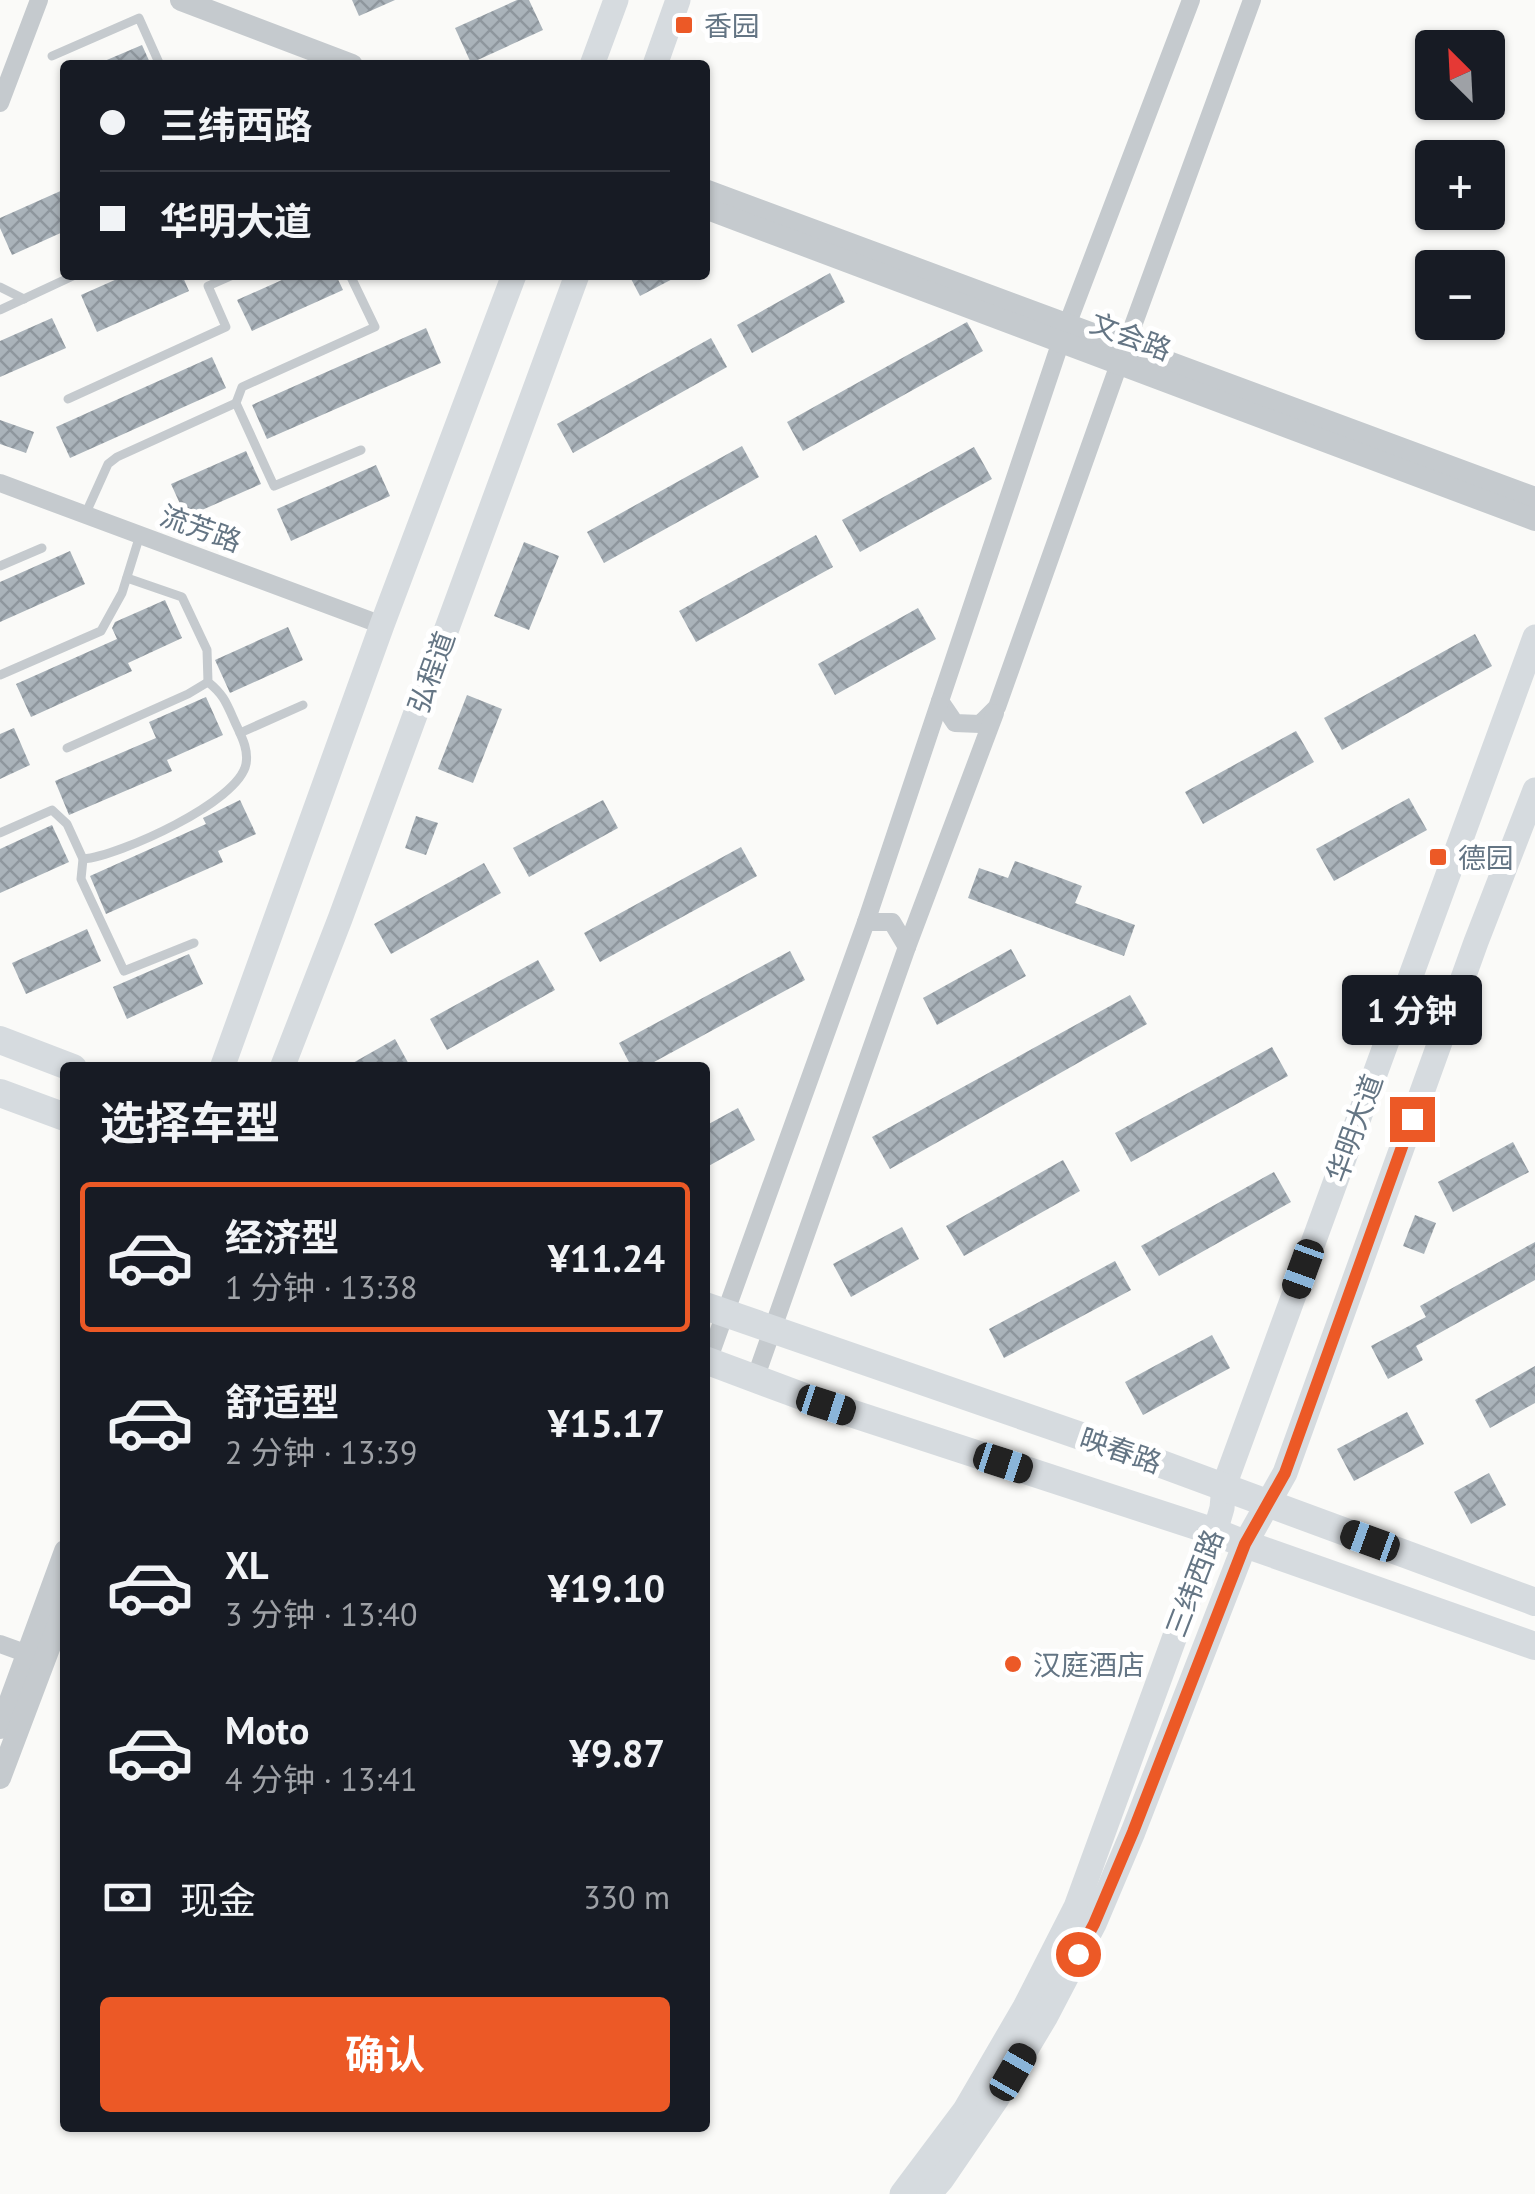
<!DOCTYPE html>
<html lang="zh">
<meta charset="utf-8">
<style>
:root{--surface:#171b24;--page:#20242c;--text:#f1f3f6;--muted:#9ea1a6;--line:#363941;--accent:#ec5926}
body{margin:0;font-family:"PT Sans","Noto Sans SC",sans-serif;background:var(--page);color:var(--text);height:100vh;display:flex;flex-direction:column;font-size:38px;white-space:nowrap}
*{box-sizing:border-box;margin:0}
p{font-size:32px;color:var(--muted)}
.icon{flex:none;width:55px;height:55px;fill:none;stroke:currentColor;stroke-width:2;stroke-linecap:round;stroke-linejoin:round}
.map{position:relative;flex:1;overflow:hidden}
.sheet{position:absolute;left:60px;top:1062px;width:650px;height:1070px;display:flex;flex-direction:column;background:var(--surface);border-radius:10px;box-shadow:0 2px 8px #0004}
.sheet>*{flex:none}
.hud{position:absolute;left:60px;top:60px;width:650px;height:220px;border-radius:10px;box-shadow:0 2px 8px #0004;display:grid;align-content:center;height:220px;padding:0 40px;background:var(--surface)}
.needle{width:65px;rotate:336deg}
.controls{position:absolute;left:1415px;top:30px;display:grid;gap:20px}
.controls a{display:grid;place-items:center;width:90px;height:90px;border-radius:10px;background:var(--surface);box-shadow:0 2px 8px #0004;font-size:50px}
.end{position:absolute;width:45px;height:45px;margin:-22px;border:12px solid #ec5926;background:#fff;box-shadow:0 0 0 5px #fff}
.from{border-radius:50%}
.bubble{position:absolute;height:70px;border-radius:10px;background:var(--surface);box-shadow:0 2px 8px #0004;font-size:32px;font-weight:700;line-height:70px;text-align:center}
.car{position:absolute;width:30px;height:60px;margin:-30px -15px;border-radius:12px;box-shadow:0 0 8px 2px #0007;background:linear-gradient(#222 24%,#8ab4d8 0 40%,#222 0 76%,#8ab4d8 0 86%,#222 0)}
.hud b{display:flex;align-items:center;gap:35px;height:95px;font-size:38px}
.hud b+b{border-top:2px solid var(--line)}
.hud i{width:25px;height:25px;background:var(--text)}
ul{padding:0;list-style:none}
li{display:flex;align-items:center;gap:30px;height:150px;margin:0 20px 15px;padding:0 20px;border:5px solid transparent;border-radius:10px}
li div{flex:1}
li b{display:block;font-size:38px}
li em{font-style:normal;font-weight:700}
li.selected{border-color:var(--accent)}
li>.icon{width:90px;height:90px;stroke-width:1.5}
h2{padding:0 40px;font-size:45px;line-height:120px}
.pay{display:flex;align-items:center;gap:25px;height:110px;padding:0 40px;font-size:38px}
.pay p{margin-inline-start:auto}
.button{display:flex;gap:20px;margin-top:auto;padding:20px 40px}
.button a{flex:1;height:115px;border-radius:10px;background:var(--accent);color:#fff;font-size:40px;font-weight:700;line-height:115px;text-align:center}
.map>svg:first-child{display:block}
.building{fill:url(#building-cross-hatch)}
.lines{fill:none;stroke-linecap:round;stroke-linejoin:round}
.service{stroke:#c5cace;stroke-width:9}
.minor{stroke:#c5cace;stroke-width:18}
.tertiary{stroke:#c5cace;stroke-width:22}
.secondary{stroke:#d6dbdf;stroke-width:25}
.primary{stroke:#d6dbdf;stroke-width:28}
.route{stroke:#ec5926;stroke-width:12}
.poi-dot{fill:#ec5926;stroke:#fff;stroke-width:4}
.labels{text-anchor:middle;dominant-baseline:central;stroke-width:10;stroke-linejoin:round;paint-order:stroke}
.poi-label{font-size:28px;fill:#647584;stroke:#fff;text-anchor:start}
.street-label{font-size:28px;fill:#647584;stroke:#fff}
</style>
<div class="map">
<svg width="1535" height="2194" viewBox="0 0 1535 2194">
<defs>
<pattern id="building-cross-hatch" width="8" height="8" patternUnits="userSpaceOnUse" patternTransform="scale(2.5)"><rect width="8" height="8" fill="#aab3ba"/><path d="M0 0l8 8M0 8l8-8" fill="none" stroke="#8e969d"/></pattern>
</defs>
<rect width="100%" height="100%" fill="#fafaf8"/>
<g class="building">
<path d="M352,0H395L359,16Z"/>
<path d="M517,0H529L543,30L471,63L455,28Z"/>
<path d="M142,45L151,65H95Z"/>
<path d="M65,189V231L12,255L0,228V218Z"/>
<path d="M830,273L845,302L752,353L737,325Z"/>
<path d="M126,275H182L189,291L97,332L81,295Z"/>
<path d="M293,275H336L343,290L252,331L237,300Z"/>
<path d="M629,275H680L640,296Z"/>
<path d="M52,318L66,348L0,377V341Z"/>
<path d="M967,322L983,351L803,451L787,422Z"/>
<path d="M426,328L441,363L267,439L252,405Z"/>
<path d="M711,338L727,367L573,453L557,424Z"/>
<path d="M212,357L226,388L70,458L56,427Z"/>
<path d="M0,420L34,432L26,453L0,444Z"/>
<path d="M742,446L759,477L604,563L587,532Z"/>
<path d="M974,447L992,479L860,552L842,520Z"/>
<path d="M246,451L261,484L186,517L171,484Z"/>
<path d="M376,465L390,496L291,541L277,509Z"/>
<path d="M816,535L833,567L696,642L679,611Z"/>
<path d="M524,542L559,556L529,630L494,616Z"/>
<path d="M70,551L85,584L0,622V582Z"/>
<path d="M165,600L182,638L128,663L132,671L31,717L16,684L117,639L112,628L115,622Z"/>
<path d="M918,608L936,639L835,695L818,664Z"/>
<path d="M288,627L303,660L230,693L215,660Z"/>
<path d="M1475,634L1492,666L1342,750L1324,718Z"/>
<path d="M467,695L502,709L473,783L438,769Z"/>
<path d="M206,697L223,735L167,760L172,771L69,815L55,781L156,738L149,722Z"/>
<path d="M14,728L30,765L0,779V734Z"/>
<path d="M1296,731L1314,762L1203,824L1185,792Z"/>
<path d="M1409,798L1427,830L1334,881L1316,849Z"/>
<path d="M240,800L256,834L218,851L223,862L106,914L90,876L206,824L203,818Z"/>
<path d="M603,800L618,828L529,877L513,848Z"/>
<path d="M416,816L438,823L426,855L405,848Z"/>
<path d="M52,825L69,862L0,893V849Z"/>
<path d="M741,847L757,876L600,962L584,933Z"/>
<path d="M1015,861L1082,886L1075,903L1135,925L1124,956L968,898L979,868L1008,878Z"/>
<path d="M484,863L501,893L391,954L374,924Z"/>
<path d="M87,929L101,961L26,994L12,963Z"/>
<path d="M1011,949L1026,976L937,1025L923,998Z"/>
<path d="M790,951L805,980L643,1068H632L619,1043Z"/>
<path d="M189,954L203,984L127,1019L113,987Z"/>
<path d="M538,960L555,990L447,1050L430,1019Z"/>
<path d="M1130,995L1147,1024L890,1169L872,1137Z"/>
<path d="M395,1039L411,1068H344Z"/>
<path d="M1272,1047L1288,1076L1131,1162L1115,1133Z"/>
<path d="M738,1108L755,1140L705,1168V1126Z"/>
<path d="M1513,1142L1529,1172L1453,1212L1438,1182Z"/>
<path d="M1063,1160L1080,1191L964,1256L946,1226Z"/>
<path d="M1274,1172L1291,1202L1159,1276L1141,1246Z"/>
<path d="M1415,1215L1436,1223L1424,1254L1403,1246Z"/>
<path d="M902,1227L919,1259L851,1297L833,1264Z"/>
<path d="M1535,1242V1280L1416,1346L1423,1360L1388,1379L1371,1346L1426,1317L1420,1306Z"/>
<path d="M1115,1261L1131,1290L1004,1358L989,1329Z"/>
<path d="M1212,1335L1230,1368L1143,1415L1125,1382Z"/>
<path d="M1535,1366V1403L1490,1428L1475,1400Z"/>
<path d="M1407,1412L1424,1444L1354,1481L1337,1449Z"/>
<path d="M1489,1473L1506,1505L1471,1524L1454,1492Z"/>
</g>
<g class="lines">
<g class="service">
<path d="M52,56L139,18L160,65"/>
<path d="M350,275L375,327L242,387L236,403L274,486L361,450"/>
<path d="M0,287L24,299"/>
<path d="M0,310L75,275"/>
<path d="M68,399L226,327L208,286L233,275"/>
<path d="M85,515L108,464L117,457L236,403"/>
<path d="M0,566L42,548"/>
<path d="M0,675L101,631L122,593L140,535"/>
<path d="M240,733L303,705"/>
<path d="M67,748L188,694L208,682"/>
<path d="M0,833L52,810L67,824L83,859L81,879L124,971L194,943"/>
<path d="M83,859C119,856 239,802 246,764C249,748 240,734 234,720C226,702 223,694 208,682L207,650L182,597L127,578"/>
</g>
<g class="minor">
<path d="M1191,0L1061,341L940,701L955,723L980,724L997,707L1119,364L1252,0"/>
<path d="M0,103L39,0"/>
<path d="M0,483L382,625"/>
<path d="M866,922L940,701"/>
<path d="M907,947L995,713"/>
<path d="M708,1361L866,922H892L907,947L755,1379"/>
<path d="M0,1644L36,1657"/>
</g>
<g class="tertiary">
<path d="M181,0L352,65"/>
<path d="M705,190L1535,498"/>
<path d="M705,208L1535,520"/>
<path d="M0,1728L65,1551"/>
<path d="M0,1778L65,1606"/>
</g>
<g class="secondary">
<path d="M592,65L616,0"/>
<path d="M655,65L678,0"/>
<path d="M222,1068L382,625L514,275"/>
<path d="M282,1068L340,919L577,275"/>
<path d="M902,2194L965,2110L1025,2007L1076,1907L1178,1628L1215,1532L1222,1508L1224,1486L1535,637"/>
<path d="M929,2194L942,2179L996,2100L1046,2016L1094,1924L1133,1832L1245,1544L1285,1473L1476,942L1535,790"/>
</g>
<g class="primary">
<path d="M0,1040L73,1068"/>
<path d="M0,1093L65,1117"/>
<path d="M705,1306L1156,1462L1535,1602"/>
<path d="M705,1360L826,1405L1215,1532L1245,1544L1535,1646"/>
</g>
</g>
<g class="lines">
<path class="route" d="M1078,1954L1094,1924L1133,1832L1245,1544L1285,1473L1412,1119"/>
</g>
<g class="poi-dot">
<rect x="674" y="15" width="20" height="20" rx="5"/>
<rect x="1428" y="847" width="20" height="20" rx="5"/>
<circle cx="1013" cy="1664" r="10"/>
</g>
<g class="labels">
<g class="poi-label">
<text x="704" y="25">香园</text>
<text x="1458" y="857">德园</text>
<text x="1033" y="1664">汉庭酒店</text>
</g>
<g class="street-label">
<text transform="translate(1131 336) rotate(21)">文会路</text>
<text transform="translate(201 528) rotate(20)">流芳路</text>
<text transform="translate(431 672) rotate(-70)">弘程道</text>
<text transform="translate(1354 1128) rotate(-70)">华明大道</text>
<text transform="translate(1121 1450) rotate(19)">映春路</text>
<text transform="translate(1194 1583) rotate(-69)">三纬西路</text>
</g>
</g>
</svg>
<div class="controls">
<a><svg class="needle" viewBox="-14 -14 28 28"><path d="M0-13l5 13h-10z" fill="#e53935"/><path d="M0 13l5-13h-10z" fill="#9ea1a6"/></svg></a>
<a>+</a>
<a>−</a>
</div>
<i class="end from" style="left:1078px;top:1954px"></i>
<i class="end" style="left:1412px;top:1119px"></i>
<div class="bubble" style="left:1342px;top:975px;width:140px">1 分钟</div>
<i class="car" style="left:1303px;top:1269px;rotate:200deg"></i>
<i class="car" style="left:826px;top:1405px;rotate:108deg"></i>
<i class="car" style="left:1003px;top:1463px;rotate:108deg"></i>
<i class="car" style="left:1370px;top:1541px;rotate:290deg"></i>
<i class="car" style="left:1013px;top:2072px;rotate:30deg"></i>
<div class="hud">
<b><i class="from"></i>三纬西路</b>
<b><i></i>华明大道</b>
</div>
<section class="sheet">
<h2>选择车型</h2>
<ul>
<li class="selected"><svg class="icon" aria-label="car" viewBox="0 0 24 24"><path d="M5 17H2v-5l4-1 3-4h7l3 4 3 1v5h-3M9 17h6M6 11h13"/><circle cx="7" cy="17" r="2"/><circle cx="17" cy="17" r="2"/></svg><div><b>经济型</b><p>1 分钟 · 13:38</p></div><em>¥11.24</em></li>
<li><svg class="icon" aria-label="car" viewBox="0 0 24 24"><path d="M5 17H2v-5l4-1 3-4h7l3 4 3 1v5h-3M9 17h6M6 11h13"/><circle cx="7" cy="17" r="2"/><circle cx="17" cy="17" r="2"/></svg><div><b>舒适型</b><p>2 分钟 · 13:39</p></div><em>¥15.17</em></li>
<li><svg class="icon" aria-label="car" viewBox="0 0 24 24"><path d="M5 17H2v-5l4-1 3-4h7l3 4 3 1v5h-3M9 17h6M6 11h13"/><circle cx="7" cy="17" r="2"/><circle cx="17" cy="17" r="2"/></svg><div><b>XL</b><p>3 分钟 · 13:40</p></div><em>¥19.10</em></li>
<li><svg class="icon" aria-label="car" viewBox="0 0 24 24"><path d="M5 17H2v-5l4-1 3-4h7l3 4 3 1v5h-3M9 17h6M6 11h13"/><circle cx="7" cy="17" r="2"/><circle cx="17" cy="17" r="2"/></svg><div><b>Moto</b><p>4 分钟 · 13:41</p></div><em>¥9.87</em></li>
</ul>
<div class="pay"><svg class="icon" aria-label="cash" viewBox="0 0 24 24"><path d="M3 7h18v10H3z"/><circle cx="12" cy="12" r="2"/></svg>现金<p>330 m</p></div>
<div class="button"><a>确认</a></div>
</section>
</div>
